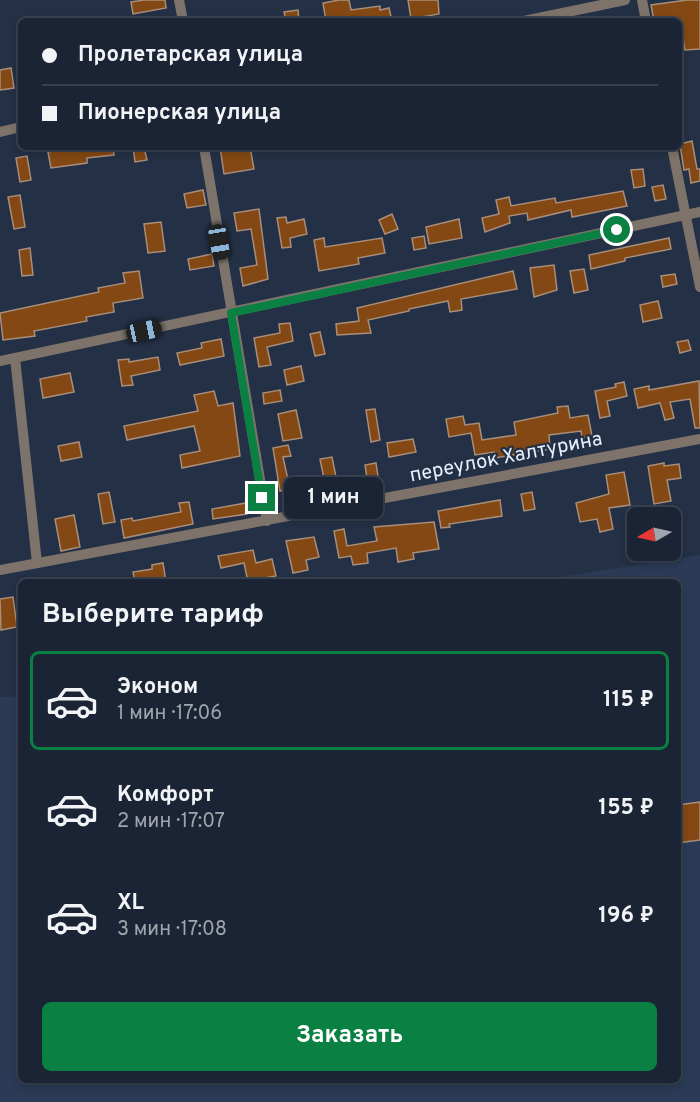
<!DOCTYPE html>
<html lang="ru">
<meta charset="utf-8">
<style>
:root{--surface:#1b2434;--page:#283040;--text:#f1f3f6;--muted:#a0a4ac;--line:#39414f;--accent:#0b8043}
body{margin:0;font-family:Overpass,sans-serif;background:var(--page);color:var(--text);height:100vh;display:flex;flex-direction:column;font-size:22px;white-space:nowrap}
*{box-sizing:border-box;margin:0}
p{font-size:20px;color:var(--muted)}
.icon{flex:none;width:33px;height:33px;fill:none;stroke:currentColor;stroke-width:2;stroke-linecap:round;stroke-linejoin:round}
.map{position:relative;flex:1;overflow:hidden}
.details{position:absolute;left:18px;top:579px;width:663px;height:504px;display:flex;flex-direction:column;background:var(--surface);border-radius:9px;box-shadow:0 3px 9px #0003,0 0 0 2px var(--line)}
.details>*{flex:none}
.top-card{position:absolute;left:18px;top:18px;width:664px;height:132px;border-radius:9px;box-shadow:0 3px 9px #0003,0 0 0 2px var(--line);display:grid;align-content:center;height:132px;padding:0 24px;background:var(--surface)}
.needle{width:39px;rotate:261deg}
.buttons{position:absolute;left:627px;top:507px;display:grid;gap:12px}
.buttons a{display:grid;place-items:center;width:54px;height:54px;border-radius:9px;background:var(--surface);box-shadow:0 3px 9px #0003,0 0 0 2px var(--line);font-size:30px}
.end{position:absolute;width:27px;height:27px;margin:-14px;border:8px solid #0b8043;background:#fff;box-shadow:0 0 0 3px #fff}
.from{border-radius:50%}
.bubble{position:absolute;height:42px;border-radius:9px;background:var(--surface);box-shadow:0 3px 9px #0003,0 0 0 2px var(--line);font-size:20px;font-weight:700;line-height:42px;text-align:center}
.car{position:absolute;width:18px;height:36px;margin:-18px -9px;border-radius:8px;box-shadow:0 0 4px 2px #0007;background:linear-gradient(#222 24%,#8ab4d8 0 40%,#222 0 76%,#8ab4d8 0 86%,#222 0)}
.top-card b{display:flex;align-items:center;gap:21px;height:57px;font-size:22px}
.top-card b+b{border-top:2px solid var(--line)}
.top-card i{width:15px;height:15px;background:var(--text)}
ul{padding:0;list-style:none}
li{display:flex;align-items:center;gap:18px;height:99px;margin:0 12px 9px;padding:0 12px;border:3px solid transparent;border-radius:9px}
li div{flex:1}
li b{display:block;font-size:22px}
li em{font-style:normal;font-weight:700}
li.current{border-color:var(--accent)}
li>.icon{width:54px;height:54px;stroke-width:1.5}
h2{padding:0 24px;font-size:27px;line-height:72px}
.action{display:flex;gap:12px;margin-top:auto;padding:12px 24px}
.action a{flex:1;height:69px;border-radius:9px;background:var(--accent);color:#fff;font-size:24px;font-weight:700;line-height:69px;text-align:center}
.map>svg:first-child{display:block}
.built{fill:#2b3a55}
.building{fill:#834813;stroke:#a88e7b;stroke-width:1.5}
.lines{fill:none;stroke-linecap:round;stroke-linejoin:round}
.street{stroke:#7d736a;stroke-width:10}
.route{stroke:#0b8043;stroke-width:8}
.labels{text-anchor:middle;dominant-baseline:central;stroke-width:4.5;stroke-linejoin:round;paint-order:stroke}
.street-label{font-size:20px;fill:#e8f0fe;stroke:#243045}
</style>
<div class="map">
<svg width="700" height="1102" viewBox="0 0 700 1102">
<rect width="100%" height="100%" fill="#243045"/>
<path class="built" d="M700,555V1102H0V697L21,696V1080H678V582H529Z"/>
<g class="building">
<path d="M144,0H165L166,8L133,14L131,2Z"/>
<path d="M339,0H349L351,10L380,6V10L389,8L392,21H341L340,18L326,21L323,3Z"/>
<path d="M408,0H438L439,14L411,19Z"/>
<path d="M687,0H700V49L685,50L682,32L680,33V21L677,19L654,21L651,5Z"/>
<path d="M298,10L299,21H286L284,12Z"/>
<path d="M11,68L14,88L0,90V70Z"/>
<path d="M692,141L697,169H700V181L691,183L689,169L684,170L680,144Z"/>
<path d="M74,147H113L114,155L87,158V163L51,168L48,152Z"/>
<path d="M133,147H144L147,160L135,162Z"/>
<path d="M220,147H250L254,169L224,174Z"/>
<path d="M27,156L31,180L20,182L16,158Z"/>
<path d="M643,169L645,186L634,188L631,170Z"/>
<path d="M663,185L666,199L655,201L652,187Z"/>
<path d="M203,190L206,205L187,208L184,194Z"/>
<path d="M623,191L627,206L572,217L571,210L528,220L527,213L509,216L510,223L485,232L482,218L499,214L496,200L509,197L511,206L555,198L556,203Z"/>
<path d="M20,195L25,227L14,229L8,197Z"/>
<path d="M259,209L268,279L243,286L240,268L257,265L251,229L237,231L234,213Z"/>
<path d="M392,214L398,229L385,234L379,220Z"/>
<path d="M286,217L287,223L304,219L307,234L290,238L291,247L282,248L277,218Z"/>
<path d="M459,219L462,238L429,244L426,227Z"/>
<path d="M161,222L165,251L148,253L144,224Z"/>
<path d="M424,236L426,248L414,250L412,238Z"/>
<path d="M324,238L325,247L382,238L385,253L358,258L359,264L319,271L314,240Z"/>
<path d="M669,238L671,249L625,258V261L591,269L589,255Z"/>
<path d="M30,248L33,275L22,276L19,250Z"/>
<path d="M212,254L214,266L190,270L188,259Z"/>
<path d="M554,265L557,290L534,297L530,268Z"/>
<path d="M584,269L588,290L574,293L570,271Z"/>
<path d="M139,271L143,298L113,303L114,312L86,317L87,321L34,331L35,336L3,340L0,313L99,292L98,288L125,283L123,273Z"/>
<path d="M513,271L517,289L461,299L462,310L450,312L448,301L409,309V311L368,320L371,333L337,335L336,324L359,321L357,308Z"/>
<path d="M675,274L677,284L663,287L661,276Z"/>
<path d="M658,301L662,318L643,322L640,305Z"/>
<path d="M290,323L293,341L267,347L271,365L259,367L254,338L280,333L279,324Z"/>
<path d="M320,332L325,354L315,356L310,334Z"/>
<path d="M221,339L224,356L180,365L177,353L202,348L201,343Z"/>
<path d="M688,340L691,350L680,353L677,342Z"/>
<path d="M158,357L160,370L131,376L133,385L122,386L118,360L129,359V362Z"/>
<path d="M301,366L304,381L287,385L284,370Z"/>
<path d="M70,373L74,392L43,398L40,379Z"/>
<path d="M699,381L700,428H695L690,399L670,402L674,418L665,420L660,403L638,408L634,389L649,386V390Z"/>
<path d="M624,382L627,396L607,401L610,416L600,418L595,391L616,387L615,384Z"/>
<path d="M280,390L282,401L264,404L263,393Z"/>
<path d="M214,391L218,406L233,403L240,456L182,468L180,455L200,451L194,426L127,440L124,426L198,411L194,395Z"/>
<path d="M568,406L570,418L588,415L592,436L582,438L581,431L549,435L550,449L495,458L494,452L475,455L471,433L449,437L446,419L463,416L465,425L479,423L482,440L516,435L514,422L558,413L557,407Z"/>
<path d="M375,409L380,440L371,442L366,410Z"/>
<path d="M296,410L302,438L283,441L278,414Z"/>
<path d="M413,439L416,452L389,457L387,443Z"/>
<path d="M79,442L82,457L61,461L58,446Z"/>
<path d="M288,445L291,456L283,457L290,489L280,491L273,448Z"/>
<path d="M332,457L339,492L327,494L320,459Z"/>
<path d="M376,463L379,483L368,485L365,465Z"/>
<path d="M664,463V466L679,464L681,478L667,480L671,501L654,504L648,466Z"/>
<path d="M624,472L630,505L609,508L613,529L600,532L597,519L580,522L576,503L609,494L606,475Z"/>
<path d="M109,492L115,522L103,524L98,494Z"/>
<path d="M532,492L535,509L524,511L521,494Z"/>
<path d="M500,500L502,516L449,524L450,527L441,528L438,511Z"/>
<path d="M189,502L193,524L124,538L121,520L132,518L133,521L181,512L179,503Z"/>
<path d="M246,503L247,514L213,519L212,509Z"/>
<path d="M74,515L80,547L61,551L55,519Z"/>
<path d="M434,522L439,549L413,553L414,559L398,562L396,548L367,553L368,563L353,565L351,556L339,558L334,531L344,529L347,546L377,541L374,527Z"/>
<path d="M314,537L319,557L306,560L308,570L293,573L286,541Z"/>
<path d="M253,550L256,563L272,559L276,576L259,579V582H248L244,563L221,568L218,556Z"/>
<path d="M163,563L166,582H135L133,572L152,569V565Z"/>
<path d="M13,597L17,627L1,630L0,599Z"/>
<path d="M700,802V840L678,843V805Z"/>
</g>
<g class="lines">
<g class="street">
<path d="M179,0L183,21"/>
<path d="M642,0L646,21"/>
<path d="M524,21L625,0"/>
<path d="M0,132L21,127"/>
<path d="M204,147L267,521"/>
<path d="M672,147L700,287"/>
<path d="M15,358L37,563"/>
<path d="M0,361L700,212"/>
<path d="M0,570L700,439"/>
</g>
</g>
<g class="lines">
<path class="route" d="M262,498L231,313L617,230"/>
</g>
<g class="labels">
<g class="street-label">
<text transform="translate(506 458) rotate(-11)">переулок Халтурина</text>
</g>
</g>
</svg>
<div class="buttons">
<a><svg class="needle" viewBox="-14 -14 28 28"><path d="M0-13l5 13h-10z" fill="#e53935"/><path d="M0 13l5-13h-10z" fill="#a0a4ac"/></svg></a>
</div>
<i class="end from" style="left:617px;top:230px"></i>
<i class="end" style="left:262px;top:498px"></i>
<div class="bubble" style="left:284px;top:477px;width:99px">1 мин</div>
<i class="car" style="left:219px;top:242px;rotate:171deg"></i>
<i class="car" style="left:144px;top:331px;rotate:78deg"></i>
<div class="top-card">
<b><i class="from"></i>Пролетарская улица</b>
<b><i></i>Пионерская улица</b>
</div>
<section class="details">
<h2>Выберите тариф</h2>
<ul>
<li class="current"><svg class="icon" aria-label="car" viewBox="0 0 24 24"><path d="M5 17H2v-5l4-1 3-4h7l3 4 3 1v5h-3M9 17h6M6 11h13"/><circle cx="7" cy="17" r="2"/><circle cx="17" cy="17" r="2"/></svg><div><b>Эконом</b><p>1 мин · 17:06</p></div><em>115 ₽</em></li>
<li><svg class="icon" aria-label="car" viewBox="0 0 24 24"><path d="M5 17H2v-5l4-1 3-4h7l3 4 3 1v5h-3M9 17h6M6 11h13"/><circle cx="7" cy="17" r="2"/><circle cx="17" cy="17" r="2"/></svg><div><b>Комфорт</b><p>2 мин · 17:07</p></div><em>155 ₽</em></li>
<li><svg class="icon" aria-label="car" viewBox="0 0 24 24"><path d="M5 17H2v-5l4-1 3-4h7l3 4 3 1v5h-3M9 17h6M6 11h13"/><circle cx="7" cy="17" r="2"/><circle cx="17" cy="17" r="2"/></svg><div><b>XL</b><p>3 мин · 17:08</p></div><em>196 ₽</em></li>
</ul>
<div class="action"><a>Заказать</a></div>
</section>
</div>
